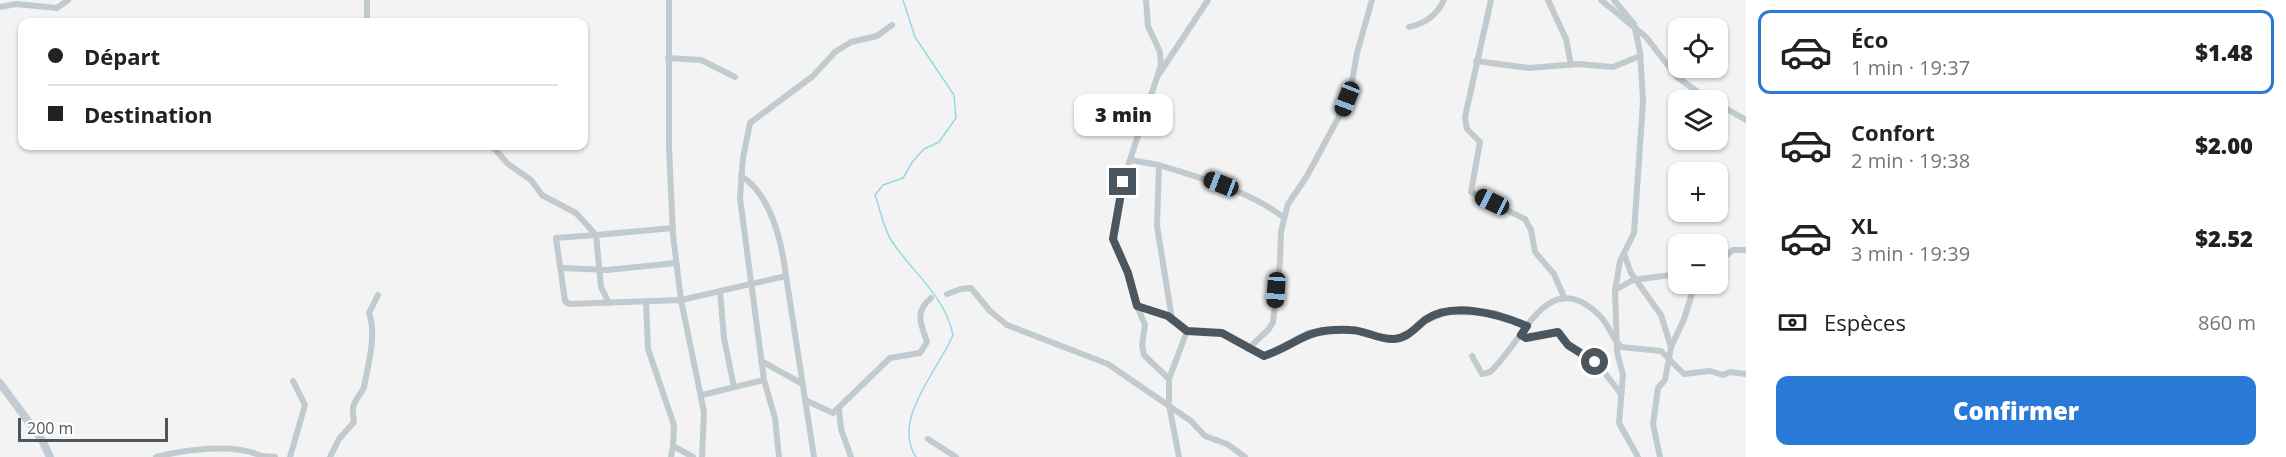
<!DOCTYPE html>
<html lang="fr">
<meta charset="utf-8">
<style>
:root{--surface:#fff;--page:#f6f6f6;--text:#222;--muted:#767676;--line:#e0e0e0;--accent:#297ad7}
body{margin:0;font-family:"Open Sans",sans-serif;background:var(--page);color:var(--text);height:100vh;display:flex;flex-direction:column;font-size:22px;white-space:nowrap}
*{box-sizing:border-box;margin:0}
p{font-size:20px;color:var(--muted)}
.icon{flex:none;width:33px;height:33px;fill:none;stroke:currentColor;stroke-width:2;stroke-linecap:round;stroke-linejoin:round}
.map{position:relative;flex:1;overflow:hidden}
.panel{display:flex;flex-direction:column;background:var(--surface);width:540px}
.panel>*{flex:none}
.guide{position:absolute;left:18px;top:18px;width:570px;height:132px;border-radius:12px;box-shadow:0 2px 4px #0004;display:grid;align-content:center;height:132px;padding:0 30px;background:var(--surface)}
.fabs{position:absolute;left:1668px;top:18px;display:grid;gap:12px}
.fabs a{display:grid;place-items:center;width:60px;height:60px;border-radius:12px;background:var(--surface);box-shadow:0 2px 4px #0004;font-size:30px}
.scale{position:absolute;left:18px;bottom:15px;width:150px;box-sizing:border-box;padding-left:6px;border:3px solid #4b565e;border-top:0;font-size:16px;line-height:21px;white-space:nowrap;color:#4b565e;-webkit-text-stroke:4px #fff;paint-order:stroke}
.end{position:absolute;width:27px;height:27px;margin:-14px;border:8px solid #4b565e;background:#fff;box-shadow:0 0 0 3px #fff}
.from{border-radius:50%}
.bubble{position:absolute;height:42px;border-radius:12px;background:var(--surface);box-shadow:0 2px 4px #0004;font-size:20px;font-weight:800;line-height:42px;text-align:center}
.car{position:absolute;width:18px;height:36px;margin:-18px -9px;border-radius:8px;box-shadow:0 0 4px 2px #0007;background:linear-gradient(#222 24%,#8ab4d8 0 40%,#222 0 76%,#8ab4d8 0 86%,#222 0)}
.guide b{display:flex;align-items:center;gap:21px;height:57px;font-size:22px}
.guide b+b{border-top:2px solid var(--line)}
.guide i{width:15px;height:15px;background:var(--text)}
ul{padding:10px 0 0;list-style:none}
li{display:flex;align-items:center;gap:18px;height:84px;margin:0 12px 9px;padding:0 18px;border:3px solid transparent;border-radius:12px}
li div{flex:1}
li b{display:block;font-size:22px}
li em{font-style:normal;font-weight:800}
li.active{border-color:var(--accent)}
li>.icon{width:54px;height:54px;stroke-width:1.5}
.pay{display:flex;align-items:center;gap:15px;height:66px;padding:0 30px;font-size:22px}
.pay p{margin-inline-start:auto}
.cta{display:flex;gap:12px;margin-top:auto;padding:12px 30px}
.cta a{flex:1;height:69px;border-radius:12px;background:var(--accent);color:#fff;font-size:24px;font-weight:800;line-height:69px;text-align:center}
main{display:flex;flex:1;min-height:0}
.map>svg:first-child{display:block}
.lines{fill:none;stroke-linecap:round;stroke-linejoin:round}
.stream{stroke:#97d8e6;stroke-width:1.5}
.street{stroke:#c1cacf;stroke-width:6}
.secondary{stroke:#c2cbd4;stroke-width:8}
.route{stroke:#4b565e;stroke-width:8}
</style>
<main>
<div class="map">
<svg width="1746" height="457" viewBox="0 0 1746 457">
<rect width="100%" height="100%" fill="#f4f3f3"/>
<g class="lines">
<path class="stream" d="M903,0L915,37L954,95L956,118L939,142L924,149L913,161L903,178L883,185L875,195C881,211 883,229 893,243C914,274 945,296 953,335C939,369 891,420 916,457"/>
<g class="street">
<path d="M367,0V22"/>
<path d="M669,0V147L673,235L681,300L786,276L814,457"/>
<path d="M1146,0L1148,26L1160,52L1161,65L1126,172L1114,227V243L1128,273L1137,306L1168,316L1187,331L1169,379V405L1179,457"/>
<path d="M1491,0L1465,117L1467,129L1480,142L1471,192L1525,219L1531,230L1535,252L1554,274L1564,297"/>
<path d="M1548,0L1566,39L1571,65"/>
<path d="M1601,0L1646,37L1677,77L1709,100"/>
<path d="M1614,0L1634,24L1640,52L1643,101L1634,233L1620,261L1615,290L1617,352L1623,375L1619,423L1638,457"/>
<path d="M0,7L16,4L57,8L68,0"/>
<path d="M1409,27C1424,24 1437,15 1444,0"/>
<path d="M668,58L701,60L735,77"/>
<path d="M1476,61L1529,68L1578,64L1613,67L1640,56"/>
<path d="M1159,74L1208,0"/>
<path d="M1718,104L1746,120"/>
<path d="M492,146L508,164L531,180L542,195L576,213L596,235L673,228"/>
<path d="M1130,160L1159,165L1157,226L1172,319"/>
<path d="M1159,165C1199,178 1251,191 1284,218"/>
<path d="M741,176C771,194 782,243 786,276"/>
<path d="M1624,254L1631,273L1661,315L1671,347"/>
<path d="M1718,262L1733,250H1746"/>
<path d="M562,268L607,270L676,263"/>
<path d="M1615,290L1633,280L1678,274"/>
<path d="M720,291L724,338L734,387"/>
<path d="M947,294L961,289L971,288L990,311L1007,325L1108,364L1191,421L1205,436L1227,444L1245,457"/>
<path d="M646,301L648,349L674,425L673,446L693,457"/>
<path d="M609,303L601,287L596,235L556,238L565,301L569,304L681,300L704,412L702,457"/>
<path d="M1137,306L1145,325L1142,345L1144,355L1169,379"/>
<path d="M1187,331L1222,333L1264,356L1308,333L1323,330H1354L1387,339L1400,338L1425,321L1447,312L1495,313L1527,326"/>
<path d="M1521,335L1528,338L1558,332L1568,345L1601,368L1621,394"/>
<path d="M1248,349L1269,329L1273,322L1280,262L1281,232L1285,215L1288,204L1307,176L1342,111L1351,88L1357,53L1372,0"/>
<path d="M1472,356L1482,374L1490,372C1524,342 1547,263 1600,316C1609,325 1612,338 1621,347L1661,351L1684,374L1710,371L1723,375L1730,372L1746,374"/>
<path d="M761,361L801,383"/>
<path d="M702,395L764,380"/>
<path d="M805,400L833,413L890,358L920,353L927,342C921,324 914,312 931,298"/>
<path d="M839,409L841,429L851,457"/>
<path d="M928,439L956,457"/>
<path d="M261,456L275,457"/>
<path d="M156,457C184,450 236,442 263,457"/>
<path d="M290,457L305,405L293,381"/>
<path d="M330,457L339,439L354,422C354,417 352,412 353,408C354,399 362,394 364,387C368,365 377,334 369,313L378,295"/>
<path d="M671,457L673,446"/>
<path d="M779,457L775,418L764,380L740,198L743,158L750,123L813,76L835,52L851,42L877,36L892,25"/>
<path d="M1660,457L1653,424L1658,388L1665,380L1671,347L1684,319L1695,284"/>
</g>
<path class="secondary" d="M0,383L42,440L50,457"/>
</g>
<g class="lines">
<path class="route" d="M1123,182L1113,239L1128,273L1137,306L1168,316L1187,331L1222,333L1264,356C1301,343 1303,328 1350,330C1365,330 1379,340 1394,339C1408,338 1415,328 1425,320C1453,301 1499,314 1527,326L1521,335L1526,338L1558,332L1568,345L1595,362"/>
</g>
</svg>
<div class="fabs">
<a><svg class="icon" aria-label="locate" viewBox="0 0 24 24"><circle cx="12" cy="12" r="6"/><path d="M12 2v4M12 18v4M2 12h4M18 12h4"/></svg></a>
<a><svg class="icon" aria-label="layers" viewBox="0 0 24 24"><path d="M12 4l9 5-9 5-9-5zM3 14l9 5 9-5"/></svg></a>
<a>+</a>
<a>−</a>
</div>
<div class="scale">200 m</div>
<i class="end from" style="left:1595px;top:362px"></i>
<i class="end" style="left:1123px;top:182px"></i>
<div class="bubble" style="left:1074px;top:94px;width:99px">3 min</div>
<i class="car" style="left:1347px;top:99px;rotate:201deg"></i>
<i class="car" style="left:1221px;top:184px;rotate:291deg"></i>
<i class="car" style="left:1492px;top:202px;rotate:296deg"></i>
<i class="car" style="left:1276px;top:290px;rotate:184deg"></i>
<div class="guide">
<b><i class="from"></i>Départ</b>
<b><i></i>Destination</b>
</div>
</div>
<section class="panel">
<ul>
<li class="active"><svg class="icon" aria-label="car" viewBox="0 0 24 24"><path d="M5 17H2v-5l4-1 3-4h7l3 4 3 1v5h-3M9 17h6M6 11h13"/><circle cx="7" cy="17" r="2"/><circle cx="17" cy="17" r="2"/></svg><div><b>Éco</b><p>1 min · 19:37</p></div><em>$1.48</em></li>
<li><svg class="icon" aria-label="car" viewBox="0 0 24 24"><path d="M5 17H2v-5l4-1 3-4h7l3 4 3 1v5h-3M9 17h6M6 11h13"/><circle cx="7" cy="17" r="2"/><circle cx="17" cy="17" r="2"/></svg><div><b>Confort</b><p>2 min · 19:38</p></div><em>$2.00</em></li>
<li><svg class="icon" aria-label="car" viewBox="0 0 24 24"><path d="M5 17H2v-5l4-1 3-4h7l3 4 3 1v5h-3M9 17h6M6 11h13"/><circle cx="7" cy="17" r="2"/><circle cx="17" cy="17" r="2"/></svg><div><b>XL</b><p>3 min · 19:39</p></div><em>$2.52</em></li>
</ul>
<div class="pay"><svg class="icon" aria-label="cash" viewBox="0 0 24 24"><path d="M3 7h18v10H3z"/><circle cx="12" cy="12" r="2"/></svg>Espèces<p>860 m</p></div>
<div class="cta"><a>Confirmer</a></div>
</section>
</main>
